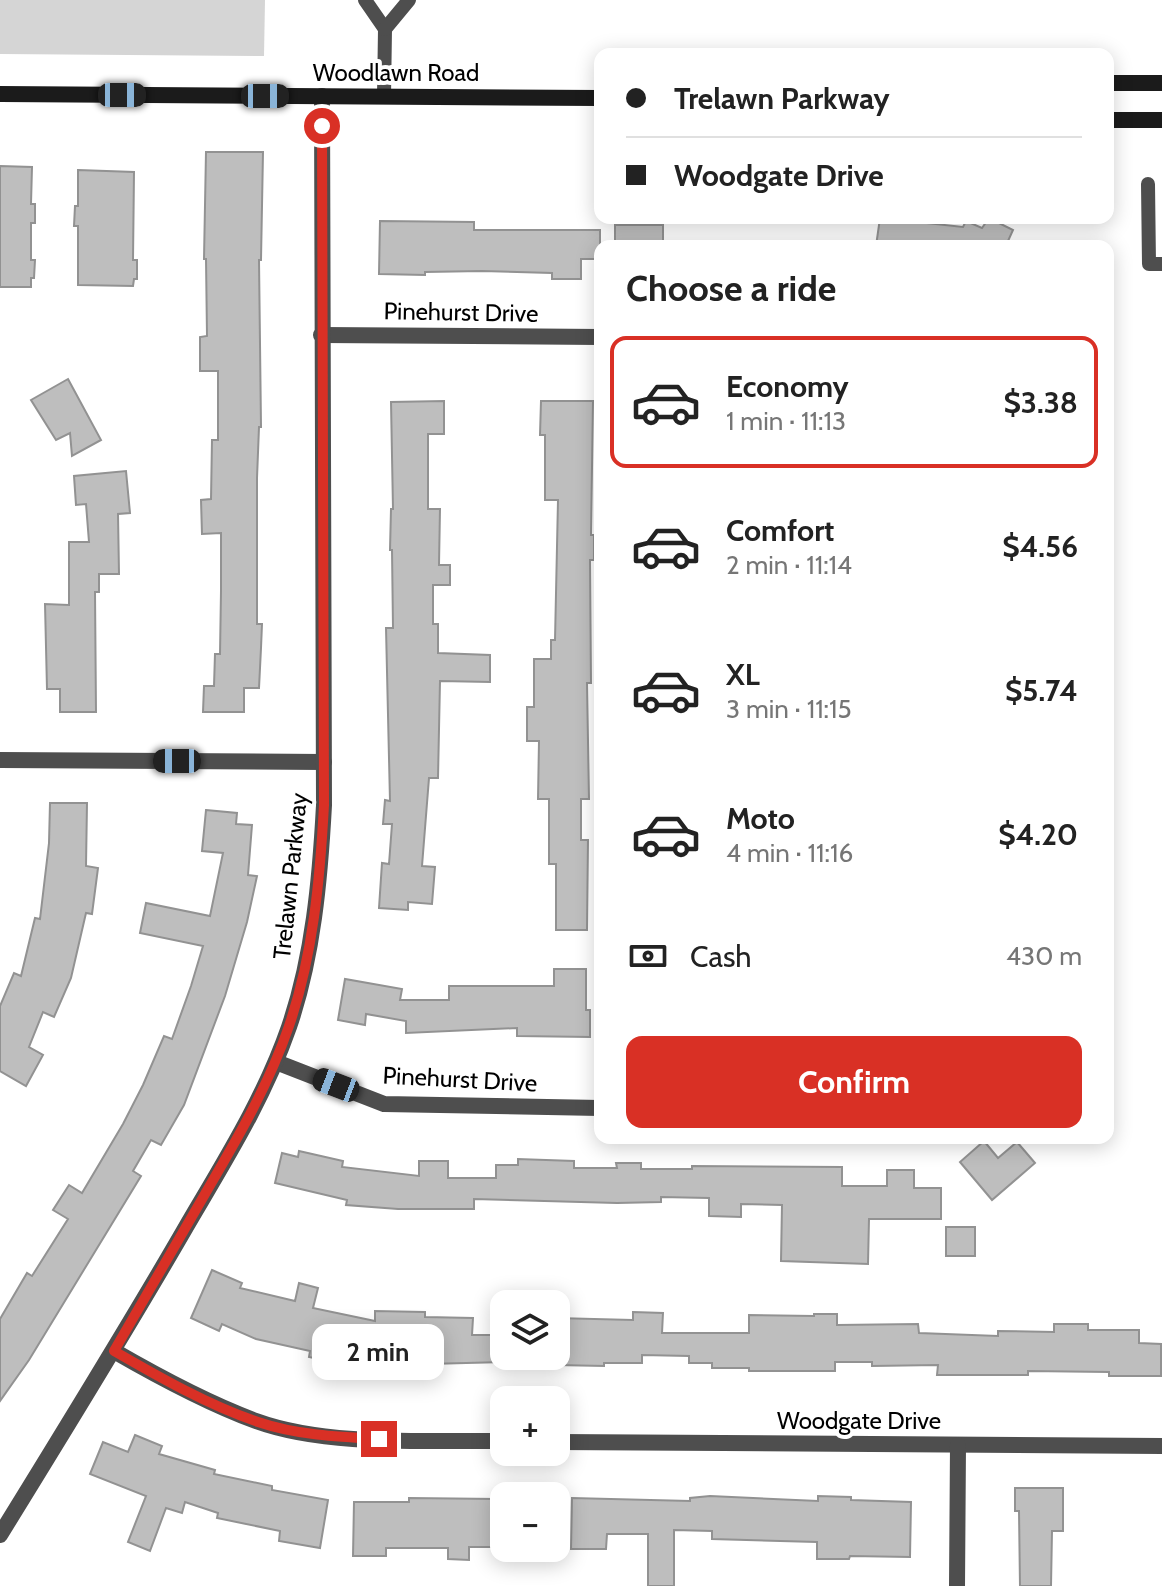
<!DOCTYPE html>
<meta charset="utf-8">
<style>
:root{--surface:#fff;--page:#f2f2f2;--text:#222;--muted:#767676;--line:#e0e0e0;--accent:#d93025}
body{margin:0;font-family:Cabin,sans-serif;background:var(--page);color:var(--text);height:100vh;display:flex;flex-direction:column;font-size:30px;white-space:nowrap}
*{box-sizing:border-box;margin:0}
p{font-size:26px;color:var(--muted)}
.icon{flex:none;width:44px;height:44px;fill:none;stroke:currentColor;stroke-width:2;stroke-linecap:round;stroke-linejoin:round}
.map{position:relative;flex:1;overflow:hidden}
.sheet{position:absolute;left:594px;top:240px;width:520px;height:904px;display:flex;flex-direction:column;background:var(--surface);border-radius:16px;box-shadow:0 4px 20px #0003}
.sheet>*{flex:none}
.top-card{position:absolute;left:594px;top:48px;width:520px;height:176px;border-radius:16px;box-shadow:0 4px 20px #0003;display:grid;align-content:center;height:176px;padding:0 32px;background:var(--surface)}
.buttons{position:absolute;left:490px;top:1290px;display:grid;gap:16px}
.buttons a{display:grid;place-items:center;width:80px;height:80px;border-radius:16px;background:var(--surface);box-shadow:0 4px 20px #0003;font-size:40px}
.end{position:absolute;width:36px;height:36px;margin:-18px;border:10px solid #d93025;background:#fff;box-shadow:0 0 0 4px #fff}
.from{border-radius:50%}
.bubble{position:absolute;height:56px;border-radius:16px;background:var(--surface);box-shadow:0 4px 20px #0003;font-size:26px;font-weight:700;line-height:56px;text-align:center}
.car{position:absolute;width:24px;height:48px;margin:-24px -12px;border-radius:10px;box-shadow:0 0 6px 2px #0007;background:linear-gradient(#222 24%,#8ab4d8 0 40%,#222 0 76%,#8ab4d8 0 86%,#222 0)}
.top-card b{display:flex;align-items:center;gap:28px;height:76px;font-size:30px}
.top-card b+b{border-top:2px solid var(--line)}
.top-card i{width:20px;height:20px;background:var(--text)}
ul{padding:0;list-style:none}
li{display:flex;align-items:center;gap:24px;height:132px;margin:0 16px 12px;padding:0 16px;border:4px solid transparent;border-radius:16px}
li div{flex:1}
li b{display:block;font-size:30px}
li em{font-style:normal;font-weight:700}
li.active{border-color:var(--accent)}
li>.icon{width:72px;height:72px;stroke-width:1.5}
h2{padding:0 32px;font-size:36px;line-height:96px}
.pay{display:flex;align-items:center;gap:20px;height:88px;padding:0 32px;font-size:30px}
.pay p{margin-inline-start:auto}
.action{display:flex;gap:16px;margin-top:auto;padding:16px 32px}
.action a{flex:1;height:92px;border-radius:16px;background:var(--accent);color:#fff;font-size:32px;font-weight:700;line-height:92px;text-align:center}
.map>svg:first-child{display:block}
.green{fill:#d5d5d5}
.building{fill:#bebebe;stroke:#929292;stroke-width:2}
.lines{fill:none;stroke-linecap:round;stroke-linejoin:round}
.lane{stroke:#4e4e4e;stroke-width:14}
.street{stroke:#4e4e4e;stroke-width:16}
.secondary{stroke:#1b1b1b;stroke-width:16}
.route{stroke:#d93025;stroke-width:10}
.labels{text-anchor:middle;dominant-baseline:central;stroke-width:8;stroke-linejoin:round;paint-order:stroke}
.street-label{font-size:24px;fill:#000;stroke:#fff}
</style>
<div class="map">
<svg width="1162" height="1586" viewBox="0 0 1162 1586">
<rect width="100%" height="100%" fill="#fff"/>
<path class="green" d="M0,0H265L264,56L0,54Z"/>
<g class="building">
<path d="M206,152H263L261,260H259L261,427H259L257,478V624H262L261,648L259,688H244V712H203L204,686H214L215,654H220L221,591V533L202,534L201,500L211,499L212,440H218V371H200V337L207,336L206,259H204Z"/>
<path d="M0,166L32,167L31,204H35V223H31V260H35L34,278H31V287H0Z"/>
<path d="M78,170L134,172L133,260H137V279H134L133,286L78,285V226H74L75,206H78Z"/>
<path d="M880,218L963,227L966,221L982,228L989,218L1013,230L1008,241L1018,246H876Z"/>
<path d="M380,221L474,222V230H600V259H581V279H552V273L482,271L425,272V275L379,274Z"/>
<rect x="615" y="225" width="48" height="21"/>
<path d="M68,379L101,440L72,456L70,433L56,440L31,400Z"/>
<path d="M444,401V434H428V509H440L439,565H450V585H433V624H438V653L490,655V682L440,681L438,778H429L422,866L435,867L432,904L408,902V910L379,908L382,863L389,864L392,824H383L385,800L390,801L386,628H393L392,550H390L391,509H393L391,402Z"/>
<path d="M541,401H593L591,535H594V560H590L591,683H587L589,799H581V840H588L587,930H556V864H549V799H538L539,741H527V707H534V659H551V640H555L558,500H545V435H540Z"/>
<path d="M126,471L130,513L118,514L119,574H99V592H95L96,712H60V689H47L45,604L69,605V542H89L86,504L76,505L74,476Z"/>
<path d="M50,803H87L86,866L98,868L92,914L86,913L71,978L54,1017L43,1012L29,1047L43,1055L26,1086L0,1071V1006L14,973L21,976L35,918L40,919L49,843Z"/>
<path d="M206,810L237,813L236,824L252,825L248,875L257,876L247,922L225,996L184,1105L161,1145L151,1140L133,1171L141,1176L29,1360L0,1401V1319L27,1273L32,1276L68,1219L53,1210L69,1185L82,1193L123,1124L143,1085L164,1036L172,1039L191,986L203,946L140,933L146,903L210,916L223,853L202,851Z"/>
<path d="M554,969H586V1010H590V1037L517,1036V1028L406,1033V1021L366,1014L365,1025L338,1020L345,979L402,989L400,1000H449V986H554Z"/>
<path d="M984,1141L998,1158L1017,1142L1035,1163L992,1200L960,1162Z"/>
<path d="M299,1151L343,1161L342,1167L419,1176V1161H448V1178H496V1165H518V1159L574,1161V1168H617L616,1163H641V1169H692V1166L842,1167V1186H887V1170H914V1188H941V1219H869L868,1264L781,1261L782,1205L741,1204V1217L709,1216V1198L661,1197V1202L617,1203L474,1199V1209H398L346,1205L347,1200L275,1183L282,1153L298,1157Z"/>
<rect x="946" y="1227" width="29" height="29"/>
<path d="M212,1270L242,1283L240,1288L295,1301L299,1283L318,1288L313,1308L375,1321V1311L425,1312V1317L473,1318L472,1335H504V1362L351,1366L309,1357L310,1351L256,1339L222,1324L219,1331L191,1318Z"/>
<path d="M633,1312L663,1313L662,1333H749V1315L814,1316V1314H837V1325L918,1324L919,1333L998,1336V1331L1054,1332V1324H1088V1330H1139V1343L1161,1344V1376H1109V1372L1028,1371V1375H937L938,1365L872,1366V1362H835V1371H749V1368H712V1363H689V1356L642,1355V1363H604V1366L556,1365V1318L633,1320Z"/>
<path d="M135,1435L162,1446L159,1454L215,1470L214,1474L272,1486V1490L328,1500L320,1548L279,1541L280,1531L217,1518L218,1513L185,1502L182,1513L166,1508L150,1551L128,1542L146,1496L90,1474L103,1442L128,1452Z"/>
<path d="M1015,1488H1063V1531H1052L1051,1586H1020L1019,1511H1015Z"/>
<path d="M710,1496L818,1501V1496L851,1497V1500L911,1502L910,1557L850,1556L849,1559H817V1542L712,1539V1531L674,1530V1586H648V1534H607L606,1549H571L572,1498L690,1501V1498Z"/>
<path d="M409,1498L497,1499L496,1547H469V1560L448,1559V1548H386V1556H353L354,1502H409Z"/>
</g>
<g class="lines">
<g class="lane">
<path d="M365,0L385,29L384,96"/>
<path d="M385,29L409,0"/>
<path d="M1148,184L1149,264H1162"/>
</g>
<g class="street">
<path d="M321,335L600,337"/>
<path d="M0,760L324,762"/>
<path d="M276,1062L384,1104L600,1108"/>
<path d="M114,1351C159,1377 207,1403 256,1421C327,1447 428,1440 504,1441"/>
<path d="M556,1442L1162,1446"/>
<path d="M0,1535C63,1433 126,1331 186,1227C224,1162 264,1099 289,1027C313,957 320,880 324,805L322,96"/>
<path d="M957,1586L958,1445"/>
</g>
<g class="secondary">
<path d="M1108,83H1162"/>
<path d="M0,94L600,98"/>
<path d="M1108,120H1162"/>
</g>
</g>
<g class="lines">
<path class="route" d="M322,126L324,805C320,879 313,956 289,1026C268,1087 237,1139 205,1194C175,1246 144,1299 114,1351C159,1377 208,1405 258,1422C296,1435 339,1437 379,1439"/>
</g>
<g class="labels">
<g class="street-label">
<text x="396" y="72">Woodlawn Road</text>
<text transform="translate(461 312) rotate(1)">Pinehurst Drive</text>
<text transform="translate(290 876) rotate(-84)">Trelawn Parkway</text>
<text transform="translate(460 1079) rotate(3)">Pinehurst Drive</text>
<text x="859" y="1420">Woodgate Drive</text>
</g>
</g>
</svg>
<div class="buttons">
<a><svg class="icon" aria-label="layers" viewBox="0 0 24 24"><path d="M12 4l9 5-9 5-9-5zM3 14l9 5 9-5"/></svg></a>
<a>+</a>
<a>−</a>
</div>
<i class="end from" style="left:322px;top:126px"></i>
<i class="end" style="left:379px;top:1439px"></i>
<div class="bubble" style="left:312px;top:1324px;width:132px">2 min</div>
<i class="car" style="left:122px;top:95px;rotate:90deg"></i>
<i class="car" style="left:265px;top:96px;rotate:90deg"></i>
<i class="car" style="left:177px;top:761px;rotate:270deg"></i>
<i class="car" style="left:336px;top:1085px;rotate:291deg"></i>
<div class="top-card">
<b><i class="from"></i>Trelawn Parkway</b>
<b><i></i>Woodgate Drive</b>
</div>
<section class="sheet">
<h2>Choose a ride</h2>
<ul>
<li class="active"><svg class="icon" aria-label="car" viewBox="0 0 24 24"><path d="M5 17H2v-5l4-1 3-4h7l3 4 3 1v5h-3M9 17h6M6 11h13"/><circle cx="7" cy="17" r="2"/><circle cx="17" cy="17" r="2"/></svg><div><b>Economy</b><p>1 min · 11:13</p></div><em>$3.38</em></li>
<li><svg class="icon" aria-label="car" viewBox="0 0 24 24"><path d="M5 17H2v-5l4-1 3-4h7l3 4 3 1v5h-3M9 17h6M6 11h13"/><circle cx="7" cy="17" r="2"/><circle cx="17" cy="17" r="2"/></svg><div><b>Comfort</b><p>2 min · 11:14</p></div><em>$4.56</em></li>
<li><svg class="icon" aria-label="car" viewBox="0 0 24 24"><path d="M5 17H2v-5l4-1 3-4h7l3 4 3 1v5h-3M9 17h6M6 11h13"/><circle cx="7" cy="17" r="2"/><circle cx="17" cy="17" r="2"/></svg><div><b>XL</b><p>3 min · 11:15</p></div><em>$5.74</em></li>
<li><svg class="icon" aria-label="car" viewBox="0 0 24 24"><path d="M5 17H2v-5l4-1 3-4h7l3 4 3 1v5h-3M9 17h6M6 11h13"/><circle cx="7" cy="17" r="2"/><circle cx="17" cy="17" r="2"/></svg><div><b>Moto</b><p>4 min · 11:16</p></div><em>$4.20</em></li>
</ul>
<div class="pay"><svg class="icon" aria-label="cash" viewBox="0 0 24 24"><path d="M3 7h18v10H3z"/><circle cx="12" cy="12" r="2"/></svg>Cash<p>430 m</p></div>
<div class="action"><a>Confirm</a></div>
</section>
</div>
